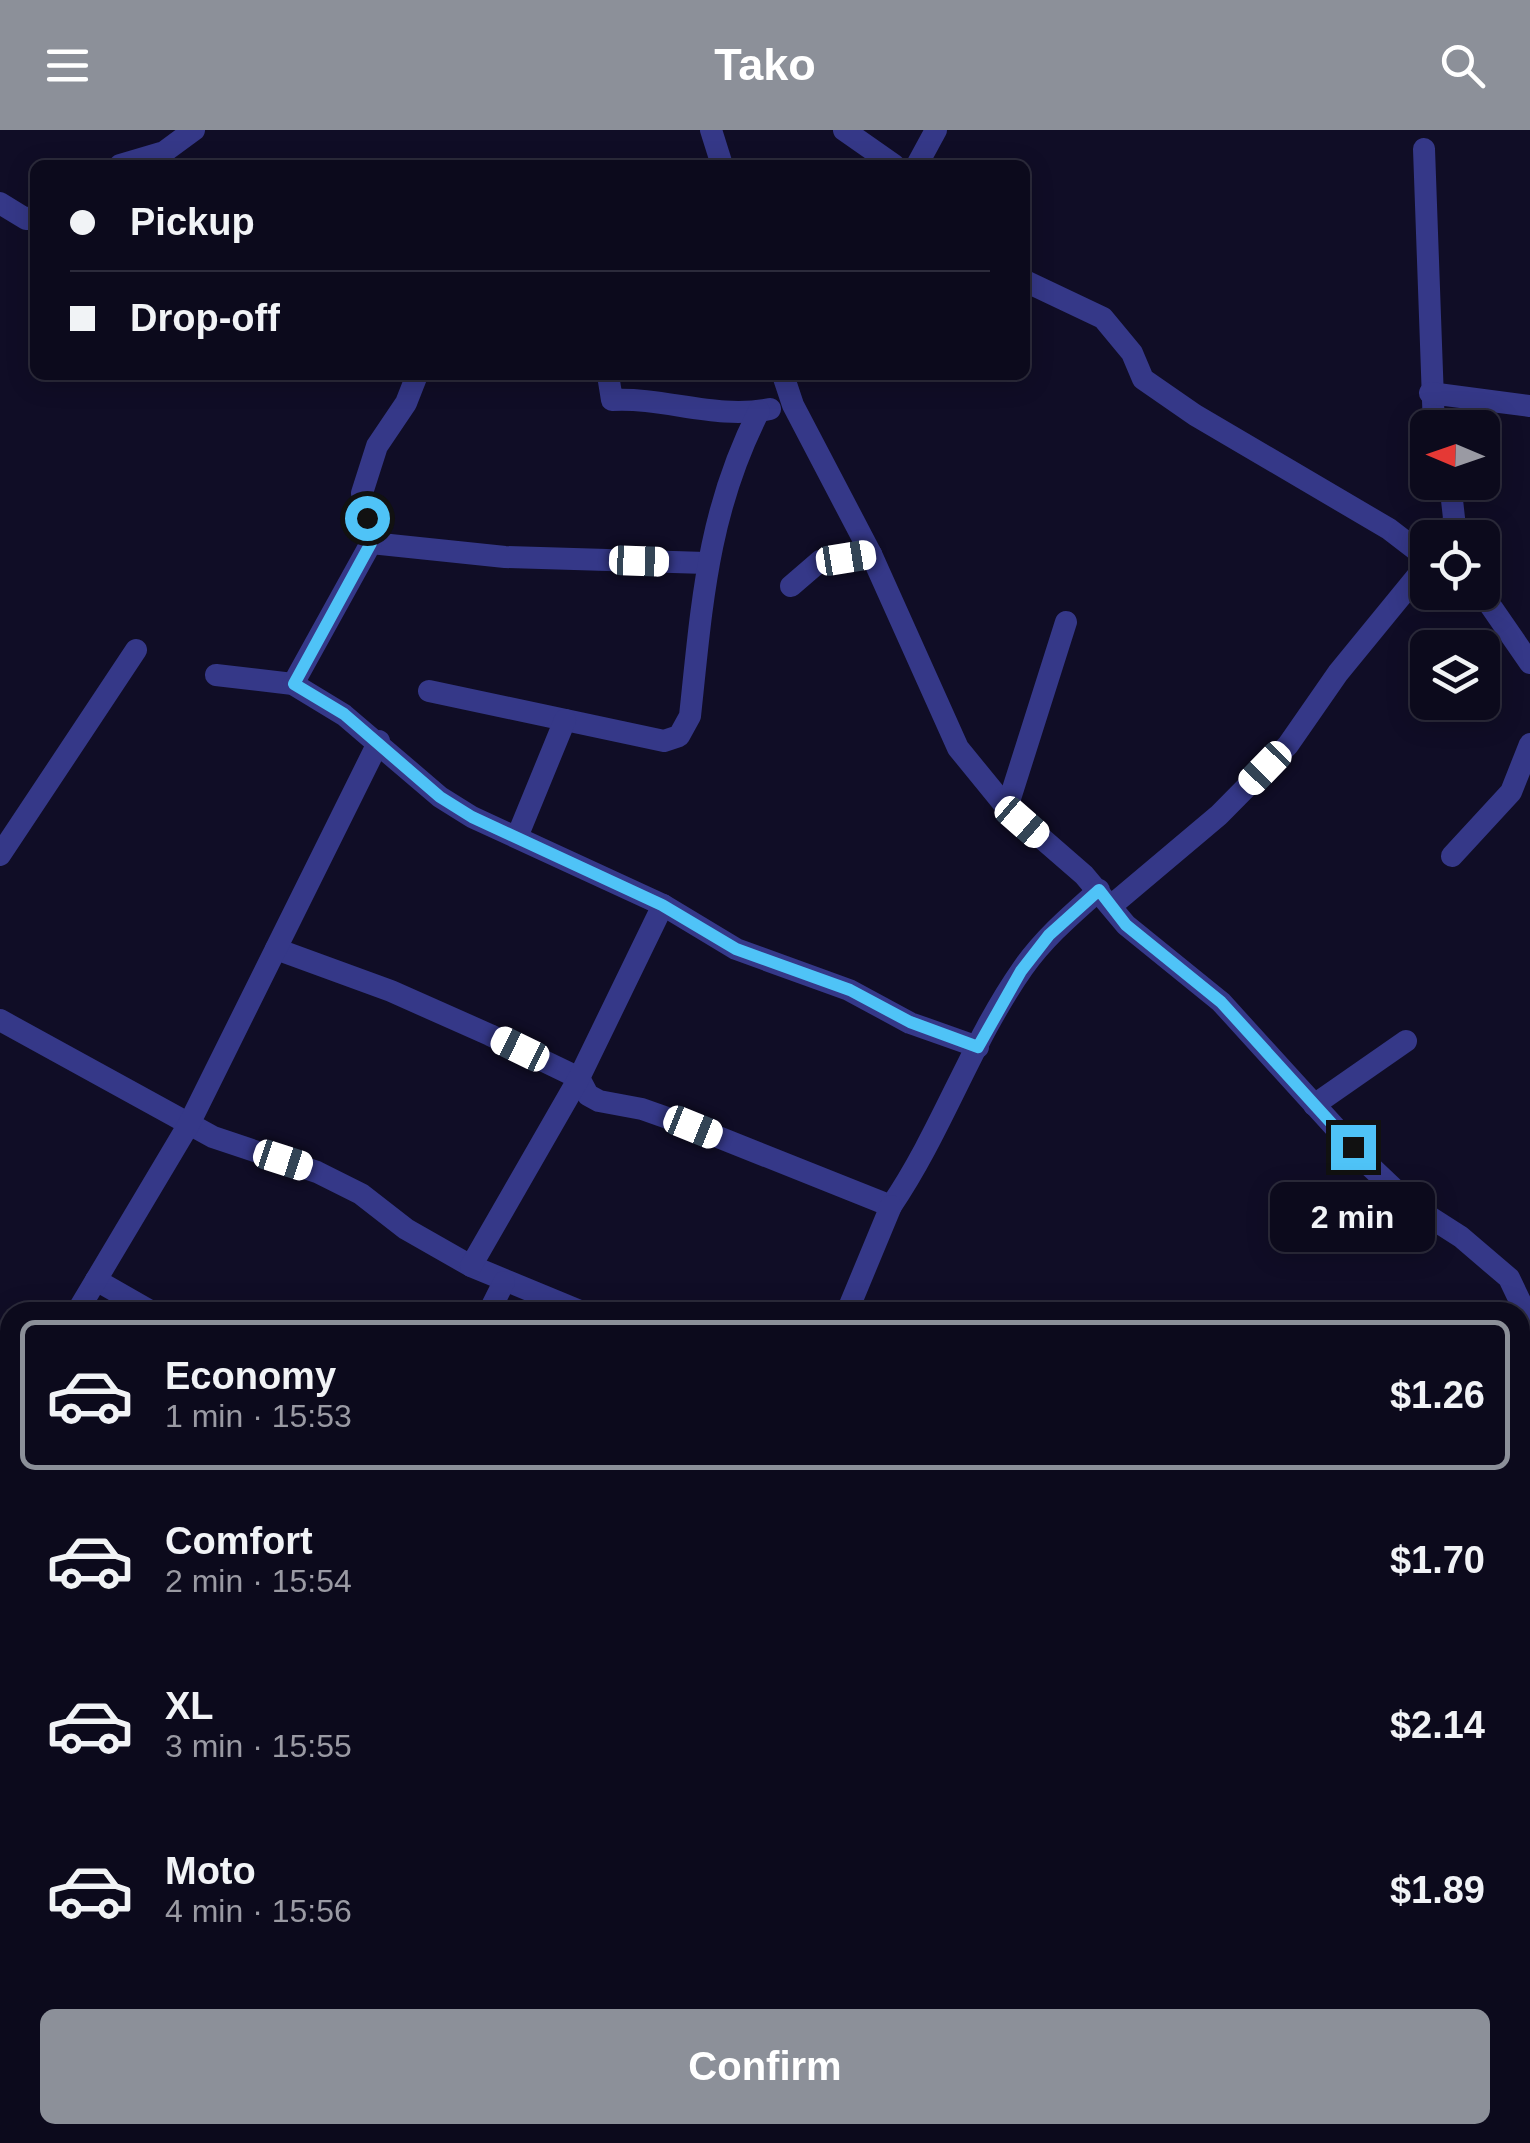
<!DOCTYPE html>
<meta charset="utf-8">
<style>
:root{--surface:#0c0a1c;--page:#1a1829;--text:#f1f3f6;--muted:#9a9aa3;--line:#2c2b3b;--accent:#8c9099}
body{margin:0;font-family:Helvetica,sans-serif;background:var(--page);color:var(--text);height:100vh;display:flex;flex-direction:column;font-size:38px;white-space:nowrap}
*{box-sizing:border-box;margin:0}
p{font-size:32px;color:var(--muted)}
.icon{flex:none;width:55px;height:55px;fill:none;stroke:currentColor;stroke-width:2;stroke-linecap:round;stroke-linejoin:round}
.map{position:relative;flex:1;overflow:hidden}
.sheet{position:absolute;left:0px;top:1172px;width:1530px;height:842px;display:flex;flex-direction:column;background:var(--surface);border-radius:30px 30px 0 0;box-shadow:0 5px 25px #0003,0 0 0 2px var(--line)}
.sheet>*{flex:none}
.banner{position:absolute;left:30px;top:30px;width:1000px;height:220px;border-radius:15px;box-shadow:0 5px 25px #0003,0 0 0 2px var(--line);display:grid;align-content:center;height:220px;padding:0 40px;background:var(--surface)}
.needle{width:65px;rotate:272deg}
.tools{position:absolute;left:1410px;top:280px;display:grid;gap:20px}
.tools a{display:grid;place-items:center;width:90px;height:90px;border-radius:15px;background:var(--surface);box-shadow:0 5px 25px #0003,0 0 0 2px var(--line);font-size:50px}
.end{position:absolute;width:45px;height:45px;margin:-22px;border:12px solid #4fc3f7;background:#111;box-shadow:0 0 0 5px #111}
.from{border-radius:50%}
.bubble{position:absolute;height:70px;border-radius:15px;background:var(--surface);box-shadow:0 5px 25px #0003,0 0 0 2px var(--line);font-size:32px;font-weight:600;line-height:70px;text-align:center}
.car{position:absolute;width:30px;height:60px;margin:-30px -15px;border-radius:12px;box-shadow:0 0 8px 2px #0007;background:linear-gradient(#fff 24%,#345 0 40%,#fff 0 76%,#345 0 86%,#fff 0)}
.banner b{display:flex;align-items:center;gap:35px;height:95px;font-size:38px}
.banner b+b{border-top:2px solid var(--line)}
.banner i{width:25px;height:25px;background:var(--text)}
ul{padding:18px 0 0;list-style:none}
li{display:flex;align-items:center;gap:30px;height:150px;margin:0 20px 15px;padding:0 20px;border:5px solid transparent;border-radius:15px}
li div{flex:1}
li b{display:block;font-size:38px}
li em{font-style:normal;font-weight:600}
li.active{border-color:var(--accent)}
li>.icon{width:90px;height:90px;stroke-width:1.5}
.action{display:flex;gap:20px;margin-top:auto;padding:20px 40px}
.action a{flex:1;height:115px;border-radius:15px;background:var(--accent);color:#fff;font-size:40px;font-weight:600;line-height:115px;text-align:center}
header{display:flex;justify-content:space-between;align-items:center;height:130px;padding:0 40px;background:var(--accent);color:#fff;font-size:45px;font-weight:600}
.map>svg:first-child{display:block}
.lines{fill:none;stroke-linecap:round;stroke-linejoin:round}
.minor{stroke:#353888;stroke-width:22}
.route{stroke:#4fc3f7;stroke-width:12}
</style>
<header><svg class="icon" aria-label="menu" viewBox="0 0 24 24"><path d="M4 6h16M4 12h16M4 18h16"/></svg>Tako<svg class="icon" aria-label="search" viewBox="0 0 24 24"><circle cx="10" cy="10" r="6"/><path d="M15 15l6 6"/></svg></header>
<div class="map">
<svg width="1530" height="2013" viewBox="0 0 1530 2013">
<rect width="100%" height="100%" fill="#100d26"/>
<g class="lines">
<g class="minor">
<path d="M711,0L722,35"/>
<path d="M844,0L894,35"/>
<path d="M1424,19L1434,298"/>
<path d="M120,35L164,22L194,0"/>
<path d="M917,35L936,0"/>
<path d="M0,73L26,89L35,86"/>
<path d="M1025,151L1103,188L1132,223L1143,249L1195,285L1389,399L1428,429"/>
<path d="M608,245L612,270C665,267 716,290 770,279"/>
<path d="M783,245L793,275L871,424L958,618L1007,678L1084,745L1126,795L1221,872L1372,1038L1411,1075L1461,1107L1509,1148L1530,1192"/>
<path d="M1430,263L1530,276"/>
<path d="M1449,408L1454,388L1450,352"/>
<path d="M371,413L505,427L706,433"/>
<path d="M791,456L820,431L871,424"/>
<path d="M1481,462L1530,533"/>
<path d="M216,545L293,554L344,585L440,667L472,687L663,775L736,819L849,860L910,893L978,917"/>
<path d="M293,554L371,413L362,363L377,316L406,273L417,245"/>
<path d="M429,561L664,611L679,606L690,586C702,475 707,383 759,281"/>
<path d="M1007,678L1066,492"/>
<path d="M517,707L565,590"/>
<path d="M0,725L136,520"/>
<path d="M1452,726L1511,662L1530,614"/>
<path d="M1111,776L1219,685L1288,615L1338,543L1428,433"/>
<path d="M276,819L391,861L490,905L579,948L588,965L599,971L642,979L693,997L891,1076C942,1001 971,912 1023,838C1044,808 1071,785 1099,760"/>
<path d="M0,890L213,1007L317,1042L361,1064L406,1099L471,1136L582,1182"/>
<path d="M1314,975L1406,911"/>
<path d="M471,1136L579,948L663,775"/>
<path d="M96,1150L152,1182"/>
<path d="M77,1182L189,994L379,611"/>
<path d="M489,1182L504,1152"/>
<path d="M847,1182L891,1076"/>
<path d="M1520,1294L1530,1292"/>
<path d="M0,1314L10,1296"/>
<path d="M0,1336L10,1340"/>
<path d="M1520,1508L1530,1506"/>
<path d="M0,1581L10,1582"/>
<path d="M1520,1765L1530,1761"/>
<path d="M0,1937L10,1990"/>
<path d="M1520,1960L1530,1956"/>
<path d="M82,2005L85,2013"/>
<path d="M697,2005L698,2013"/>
<path d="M902,2005L903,2013"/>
<path d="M1091,2005H1261"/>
<path d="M1491,2005V2013"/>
</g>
</g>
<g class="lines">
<path class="route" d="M367,388L371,413L294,554L344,584L440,667L472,687L662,775L736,819L850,860L910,892L978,917L1021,841L1049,805L1099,760L1126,795L1221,872L1353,1017"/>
</g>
</svg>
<div class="tools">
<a><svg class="needle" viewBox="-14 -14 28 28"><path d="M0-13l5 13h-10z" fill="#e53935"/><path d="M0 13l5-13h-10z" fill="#9a9aa3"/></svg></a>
<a><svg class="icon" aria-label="locate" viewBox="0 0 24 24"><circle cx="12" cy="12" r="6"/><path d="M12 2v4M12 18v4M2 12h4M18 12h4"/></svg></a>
<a><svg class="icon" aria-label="layers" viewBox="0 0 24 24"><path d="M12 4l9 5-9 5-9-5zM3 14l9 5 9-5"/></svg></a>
</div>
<i class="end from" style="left:367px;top:388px"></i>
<i class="end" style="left:1353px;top:1017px"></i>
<div class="bubble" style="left:1270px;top:1052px;width:165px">2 min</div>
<i class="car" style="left:846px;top:428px;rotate:81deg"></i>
<i class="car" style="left:639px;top:431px;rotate:92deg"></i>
<i class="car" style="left:1265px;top:638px;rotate:224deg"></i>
<i class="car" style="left:1022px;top:692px;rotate:131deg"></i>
<i class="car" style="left:520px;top:919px;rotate:296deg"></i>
<i class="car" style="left:693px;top:997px;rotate:112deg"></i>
<i class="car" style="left:283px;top:1030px;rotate:108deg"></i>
<div class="banner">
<b><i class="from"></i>Pickup</b>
<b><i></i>Drop-off</b>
</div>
<section class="sheet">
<ul>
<li class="active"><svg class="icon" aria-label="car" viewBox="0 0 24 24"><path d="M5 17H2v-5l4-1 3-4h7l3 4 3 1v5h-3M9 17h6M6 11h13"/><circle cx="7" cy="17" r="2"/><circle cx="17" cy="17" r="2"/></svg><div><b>Economy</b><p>1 min · 15:53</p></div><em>$1.26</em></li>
<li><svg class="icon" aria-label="car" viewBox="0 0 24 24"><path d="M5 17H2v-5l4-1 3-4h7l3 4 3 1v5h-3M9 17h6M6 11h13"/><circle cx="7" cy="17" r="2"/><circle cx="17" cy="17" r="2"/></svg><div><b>Comfort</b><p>2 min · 15:54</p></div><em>$1.70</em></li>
<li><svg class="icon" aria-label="car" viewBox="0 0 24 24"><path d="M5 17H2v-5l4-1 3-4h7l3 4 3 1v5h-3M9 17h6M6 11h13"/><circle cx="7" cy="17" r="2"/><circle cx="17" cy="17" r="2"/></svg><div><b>XL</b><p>3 min · 15:55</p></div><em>$2.14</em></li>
<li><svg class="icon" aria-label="car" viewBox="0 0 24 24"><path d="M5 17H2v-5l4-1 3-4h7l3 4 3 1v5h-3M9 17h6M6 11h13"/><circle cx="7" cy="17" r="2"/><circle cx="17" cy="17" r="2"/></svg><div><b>Moto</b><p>4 min · 15:56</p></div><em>$1.89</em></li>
</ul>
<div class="action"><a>Confirm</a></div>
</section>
</div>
